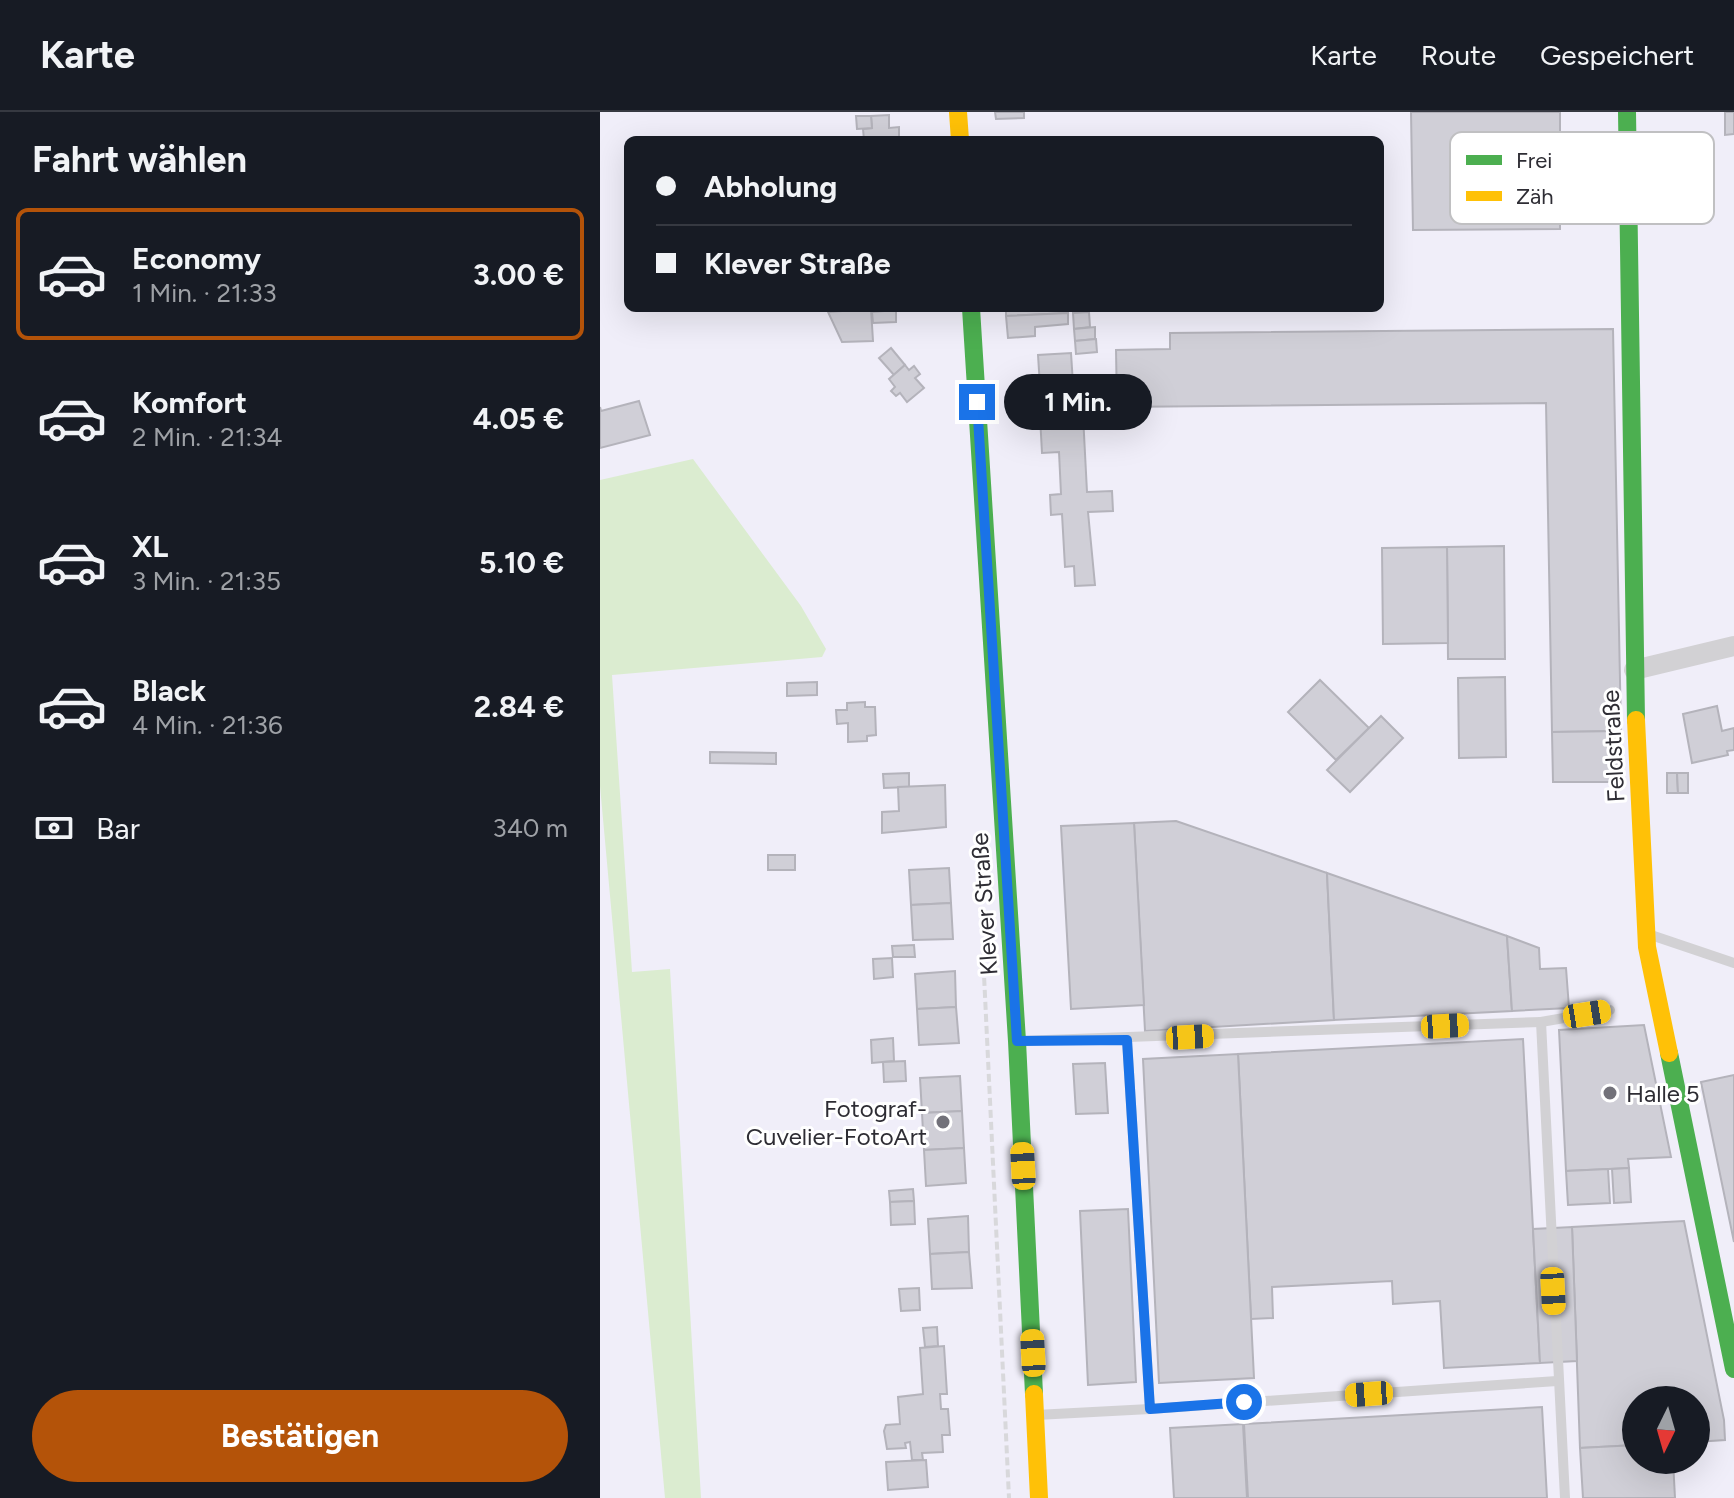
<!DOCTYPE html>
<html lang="de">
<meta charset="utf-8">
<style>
:root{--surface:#171b24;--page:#20242c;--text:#f1f3f6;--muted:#9ea1a6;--line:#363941;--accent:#b45309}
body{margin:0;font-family:Figtree,sans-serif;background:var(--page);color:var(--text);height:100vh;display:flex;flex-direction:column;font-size:30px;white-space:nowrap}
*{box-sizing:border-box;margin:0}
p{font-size:26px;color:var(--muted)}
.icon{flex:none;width:44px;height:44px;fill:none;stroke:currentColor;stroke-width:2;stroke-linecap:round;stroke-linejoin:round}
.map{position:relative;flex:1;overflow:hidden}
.panel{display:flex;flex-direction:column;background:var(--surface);width:600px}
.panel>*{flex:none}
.hud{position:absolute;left:24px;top:24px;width:760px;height:176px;border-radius:12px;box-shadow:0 8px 32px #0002;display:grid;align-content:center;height:176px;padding:0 32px;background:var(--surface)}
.needle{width:52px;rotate:185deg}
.controls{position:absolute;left:1022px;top:1274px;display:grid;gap:16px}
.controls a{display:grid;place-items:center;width:88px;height:88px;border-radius:50%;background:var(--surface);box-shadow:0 8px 32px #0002;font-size:40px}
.end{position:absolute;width:36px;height:36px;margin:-18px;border:10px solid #1a73e8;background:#fff;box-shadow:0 0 0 4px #fff}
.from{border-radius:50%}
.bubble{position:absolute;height:56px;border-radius:28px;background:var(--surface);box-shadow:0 8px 32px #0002;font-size:26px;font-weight:700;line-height:56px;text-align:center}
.car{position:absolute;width:24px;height:48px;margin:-24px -12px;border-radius:10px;box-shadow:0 0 6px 2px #0007;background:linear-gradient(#f5c518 24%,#345 0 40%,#f5c518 0 76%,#345 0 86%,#f5c518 0)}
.hud b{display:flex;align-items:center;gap:28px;height:76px;font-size:30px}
.hud b+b{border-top:2px solid var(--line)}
.hud i{width:20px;height:20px;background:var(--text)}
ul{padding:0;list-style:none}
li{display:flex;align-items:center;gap:24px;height:132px;margin:0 16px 12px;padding:0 16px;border:4px solid transparent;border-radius:12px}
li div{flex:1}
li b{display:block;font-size:30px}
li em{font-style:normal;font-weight:700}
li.selected{border-color:var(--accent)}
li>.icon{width:72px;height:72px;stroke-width:1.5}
h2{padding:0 32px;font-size:36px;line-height:96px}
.pay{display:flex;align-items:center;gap:20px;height:88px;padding:0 32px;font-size:30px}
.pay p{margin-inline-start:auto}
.primary-button{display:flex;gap:16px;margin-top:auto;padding:16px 32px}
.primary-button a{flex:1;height:92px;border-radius:48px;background:var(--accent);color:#fff;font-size:32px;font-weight:700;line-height:92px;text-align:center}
header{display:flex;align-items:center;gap:48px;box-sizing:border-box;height:112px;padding:0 40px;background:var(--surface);border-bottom:2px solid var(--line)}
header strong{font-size:38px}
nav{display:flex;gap:44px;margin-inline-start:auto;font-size:28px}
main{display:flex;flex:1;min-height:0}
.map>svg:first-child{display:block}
.green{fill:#dbecd0}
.building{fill:#d0cfd7;stroke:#b4b3bb;stroke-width:2}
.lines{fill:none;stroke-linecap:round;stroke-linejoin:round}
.path{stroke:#d8d8db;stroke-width:4;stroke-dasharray:8 4;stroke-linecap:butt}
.lane{stroke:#d2d1d4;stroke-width:10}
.street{stroke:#d2d1d4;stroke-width:20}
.fast{stroke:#4caf50;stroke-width:18}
.slow{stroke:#ffc107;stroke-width:18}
.route{stroke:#1a73e8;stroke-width:10}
.poi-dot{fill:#727179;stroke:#fff;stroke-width:3}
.labels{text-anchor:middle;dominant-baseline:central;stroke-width:6;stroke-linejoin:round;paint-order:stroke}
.street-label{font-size:24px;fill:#2e2d34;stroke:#fff}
.poi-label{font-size:24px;fill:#2e2d34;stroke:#fff;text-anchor:start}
.key{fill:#fff;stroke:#c0c0c2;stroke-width:2}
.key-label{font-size:22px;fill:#2e2d34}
</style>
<header>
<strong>Karte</strong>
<nav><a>Karte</a><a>Route</a><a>Gespeichert</a></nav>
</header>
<main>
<section class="panel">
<h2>Fahrt wählen</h2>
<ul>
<li class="selected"><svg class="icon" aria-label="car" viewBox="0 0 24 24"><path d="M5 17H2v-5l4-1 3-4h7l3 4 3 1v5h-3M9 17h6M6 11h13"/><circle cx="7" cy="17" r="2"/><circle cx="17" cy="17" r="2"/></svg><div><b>Economy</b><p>1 Min. · 21:33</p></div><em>3.00 €</em></li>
<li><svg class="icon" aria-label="car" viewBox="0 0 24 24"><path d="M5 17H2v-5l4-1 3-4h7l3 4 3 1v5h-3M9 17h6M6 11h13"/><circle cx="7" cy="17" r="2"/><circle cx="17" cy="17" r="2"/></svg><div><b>Komfort</b><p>2 Min. · 21:34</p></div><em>4.05 €</em></li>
<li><svg class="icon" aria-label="car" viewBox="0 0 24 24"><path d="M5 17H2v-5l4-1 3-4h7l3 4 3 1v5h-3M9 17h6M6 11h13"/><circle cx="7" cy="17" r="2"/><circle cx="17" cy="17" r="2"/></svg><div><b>XL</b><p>3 Min. · 21:35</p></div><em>5.10 €</em></li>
<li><svg class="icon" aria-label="car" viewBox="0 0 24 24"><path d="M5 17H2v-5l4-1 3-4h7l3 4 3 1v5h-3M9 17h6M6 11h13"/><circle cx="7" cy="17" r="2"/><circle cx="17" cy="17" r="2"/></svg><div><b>Black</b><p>4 Min. · 21:36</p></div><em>2.84 €</em></li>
</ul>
<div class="pay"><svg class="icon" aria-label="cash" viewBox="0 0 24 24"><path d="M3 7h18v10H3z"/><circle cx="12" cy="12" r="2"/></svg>Bar<p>340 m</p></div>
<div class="primary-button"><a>Bestätigen</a></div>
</section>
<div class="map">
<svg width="1134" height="1386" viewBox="0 0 1134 1386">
<rect width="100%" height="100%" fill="#f0eef9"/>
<path class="green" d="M93,347L201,494L226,537L222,545L12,563L32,860L70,857L101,1386H65L0,674V368Z"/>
<g class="building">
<path d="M395,0H424V6L396,7Z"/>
<path d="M811,0H960V117L813,118Z"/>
<path d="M1125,0H1134V22L1125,23Z"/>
<path d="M289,3V16L299,15V28H264L263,17L272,16L271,4Z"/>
<path d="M256,4H271L272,16L257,17Z"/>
<path d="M406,196H467L468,201L406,204Z"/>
<path d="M271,197L273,229L242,230L228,200Z"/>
<path d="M296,198V210L273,211L272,200Z"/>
<path d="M489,200L490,215L474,217L473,201Z"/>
<path d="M468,201V212L435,215V224L408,226L406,204Z"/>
<path d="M495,215V227L475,229L474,217Z"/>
<path d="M1013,217L1021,619L952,620L946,291L517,295L516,238L570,237V221Z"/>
<path d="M496,227L497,240L476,242L475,229Z"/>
<path d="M291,236L305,253L294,263L279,246Z"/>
<path d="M471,241L473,272L440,274L438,243Z"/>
<path d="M305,253L309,258L314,254L320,262L315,266L324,276L307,290L300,281L296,284L291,279L295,275L289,267Z"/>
<path d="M482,284L487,380L512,379L513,399L488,400L495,473L475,474L474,454L465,455L462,402L451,403L450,383L461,382L459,340L442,341L439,286Z"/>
<path d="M39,289L50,323L0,336V295L1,299Z"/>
<path d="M904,434L905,547H848L847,435Z"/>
<path d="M847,435L848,531L783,532L782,436Z"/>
<path d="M905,565L906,645L859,646L858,566Z"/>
<path d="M720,568L769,616L736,648L688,600Z"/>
<path d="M217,570V583L187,584V571Z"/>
<path d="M265,590V595H275L276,623L267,624V629L248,630V611L237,612L236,598H247V591Z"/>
<path d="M1117,594L1122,619L1134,616V638L1127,639L1128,643L1092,651L1083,602Z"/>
<path d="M781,604L803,626L750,680L727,658Z"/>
<path d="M1021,619V670H953L952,620Z"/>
<path d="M110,640L176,641V652L110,651Z"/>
<path d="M309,661V675L284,676L283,662Z"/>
<path d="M1067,661H1077L1078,681H1067Z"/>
<path d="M1077,661H1088V681H1078Z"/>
<path d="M345,673L346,715L282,721V700L299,699L298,675Z"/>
<path d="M576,709L727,761L734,908L545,919L534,711Z"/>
<path d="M534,711L544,893L471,897L461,714Z"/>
<rect x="168" y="743" width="27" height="15"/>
<path d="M349,756L351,791L311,793L309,758Z"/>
<path d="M727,761L907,824L912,899L734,908Z"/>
<path d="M351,791L353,827L313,828L311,793Z"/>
<path d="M907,824L939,836L940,857L966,856L969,896L912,899Z"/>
<path d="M314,833L315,845H293L292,834Z"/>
<path d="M292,846L293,865L274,867L273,847Z"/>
<path d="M355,859L356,895L317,897L315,862Z"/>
<path d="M356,895L359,931L319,933L317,897Z"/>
<path d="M1044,913L1071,1045L1028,1047L1029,1056L966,1059L959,918Z"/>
<path d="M293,926L294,949L272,951L271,928Z"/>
<path d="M923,927L940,1251L844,1256L840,1189L793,1192L792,1169L672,1175L673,1206L651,1207L638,942Z"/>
<path d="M638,942L654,1266L559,1271L543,947Z"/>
<path d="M305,949L306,969L284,970L283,950Z"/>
<path d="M505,951L508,1001L476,1002L473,952Z"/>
<path d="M1134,963V1130L1101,970Z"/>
<path d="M360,964L362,999L322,1001L320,966Z"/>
<path d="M362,999L364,1036L324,1038L322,1001Z"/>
<path d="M364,1036L366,1071L326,1074L324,1038Z"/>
<path d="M1029,1056L1031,1090L1014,1091L1012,1057Z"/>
<path d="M1008,1057L1010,1091L968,1093L966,1059Z"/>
<path d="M313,1077L314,1089L290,1090L289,1079Z"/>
<path d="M314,1089L315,1112L291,1113L290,1090Z"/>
<path d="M528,1097L536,1270L488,1273L480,1099Z"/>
<path d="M368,1104L369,1140L330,1142L328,1107Z"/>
<path d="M1084,1109L1124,1308L1125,1328L1096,1330V1288H1036V1333L980,1336L972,1115Z"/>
<path d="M972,1115L977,1249L940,1251L933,1117Z"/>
<path d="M369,1140L372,1176L332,1177L330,1142Z"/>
<path d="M319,1176L320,1198L301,1199L299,1177Z"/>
<path d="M337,1215L338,1234L325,1235L323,1216Z"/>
<path d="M344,1234L347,1282H340L341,1297H348L350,1323H342L343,1340L322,1341L323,1348H312L310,1330L305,1331L306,1336L287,1337L284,1319L286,1313L300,1312L298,1285L323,1282L320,1236Z"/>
<path d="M942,1295L947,1386H648L644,1312Z"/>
<path d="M643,1312L647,1386H574L570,1316Z"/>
<path d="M1036,1333V1348H1073L1075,1386H983L980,1336Z"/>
<path d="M326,1348L328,1375L288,1378L286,1350Z"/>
</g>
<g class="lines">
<path class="path" d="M383,842L409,1386"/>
<g class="lane">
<path d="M1048,822L1134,851"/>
<path d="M527,928L550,1297L957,1269"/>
<path d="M419,929L941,910"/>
<path d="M436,1303L550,1297"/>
<path d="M965,1386L941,910L1010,898"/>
</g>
<path class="street" d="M1034,558L1134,534"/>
<g class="fast">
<path d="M1027,0L1036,608"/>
<path d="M371,196L417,929L434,1282"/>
<path d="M1069,941L1134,1257"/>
</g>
<g class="slow">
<path d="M358,0L360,28"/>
<path d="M1036,608L1047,835L1069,941"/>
<path d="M434,1282L439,1386"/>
</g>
</g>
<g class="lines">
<path class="route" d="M377,290L417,929L527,928L550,1297L644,1290"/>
</g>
<g class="poi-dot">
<circle cx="1010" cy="981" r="8"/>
<circle cx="343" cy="1010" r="8"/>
</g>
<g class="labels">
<g class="street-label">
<text transform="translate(1013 634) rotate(-93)">Feldstraße</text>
<text transform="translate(384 792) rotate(-94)">Klever Straße</text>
</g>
<g class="poi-label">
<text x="1026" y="981">Halle 5</text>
<text x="327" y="996" text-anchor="end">Fotograf-<tspan x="327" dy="28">Cuvelier-FotoArt</tspan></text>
</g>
</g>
<rect x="850" y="20" width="264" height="92" rx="12" class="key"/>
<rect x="866" y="43" width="36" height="10" fill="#4caf50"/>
<rect x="866" y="79" width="36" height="10" fill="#ffc107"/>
<g class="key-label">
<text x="916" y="56">Frei</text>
<text x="916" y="92">Zäh</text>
</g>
</svg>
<div class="controls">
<a><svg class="needle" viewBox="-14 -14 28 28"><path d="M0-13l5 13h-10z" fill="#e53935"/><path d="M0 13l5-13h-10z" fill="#9ea1a6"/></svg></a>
</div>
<i class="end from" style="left:644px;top:1290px"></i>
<i class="end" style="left:377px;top:290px"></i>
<div class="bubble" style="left:404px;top:262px;width:148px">1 Min.</div>
<i class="car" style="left:987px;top:902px;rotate:81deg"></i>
<i class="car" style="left:845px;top:914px;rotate:87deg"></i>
<i class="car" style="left:590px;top:925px;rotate:87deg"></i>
<i class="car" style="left:423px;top:1054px;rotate:357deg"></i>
<i class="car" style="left:953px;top:1179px;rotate:177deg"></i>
<i class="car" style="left:433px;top:1241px;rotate:357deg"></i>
<i class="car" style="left:769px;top:1282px;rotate:266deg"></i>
<div class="hud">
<b><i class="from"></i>Abholung</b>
<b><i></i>Klever Straße</b>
</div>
</div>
</main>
